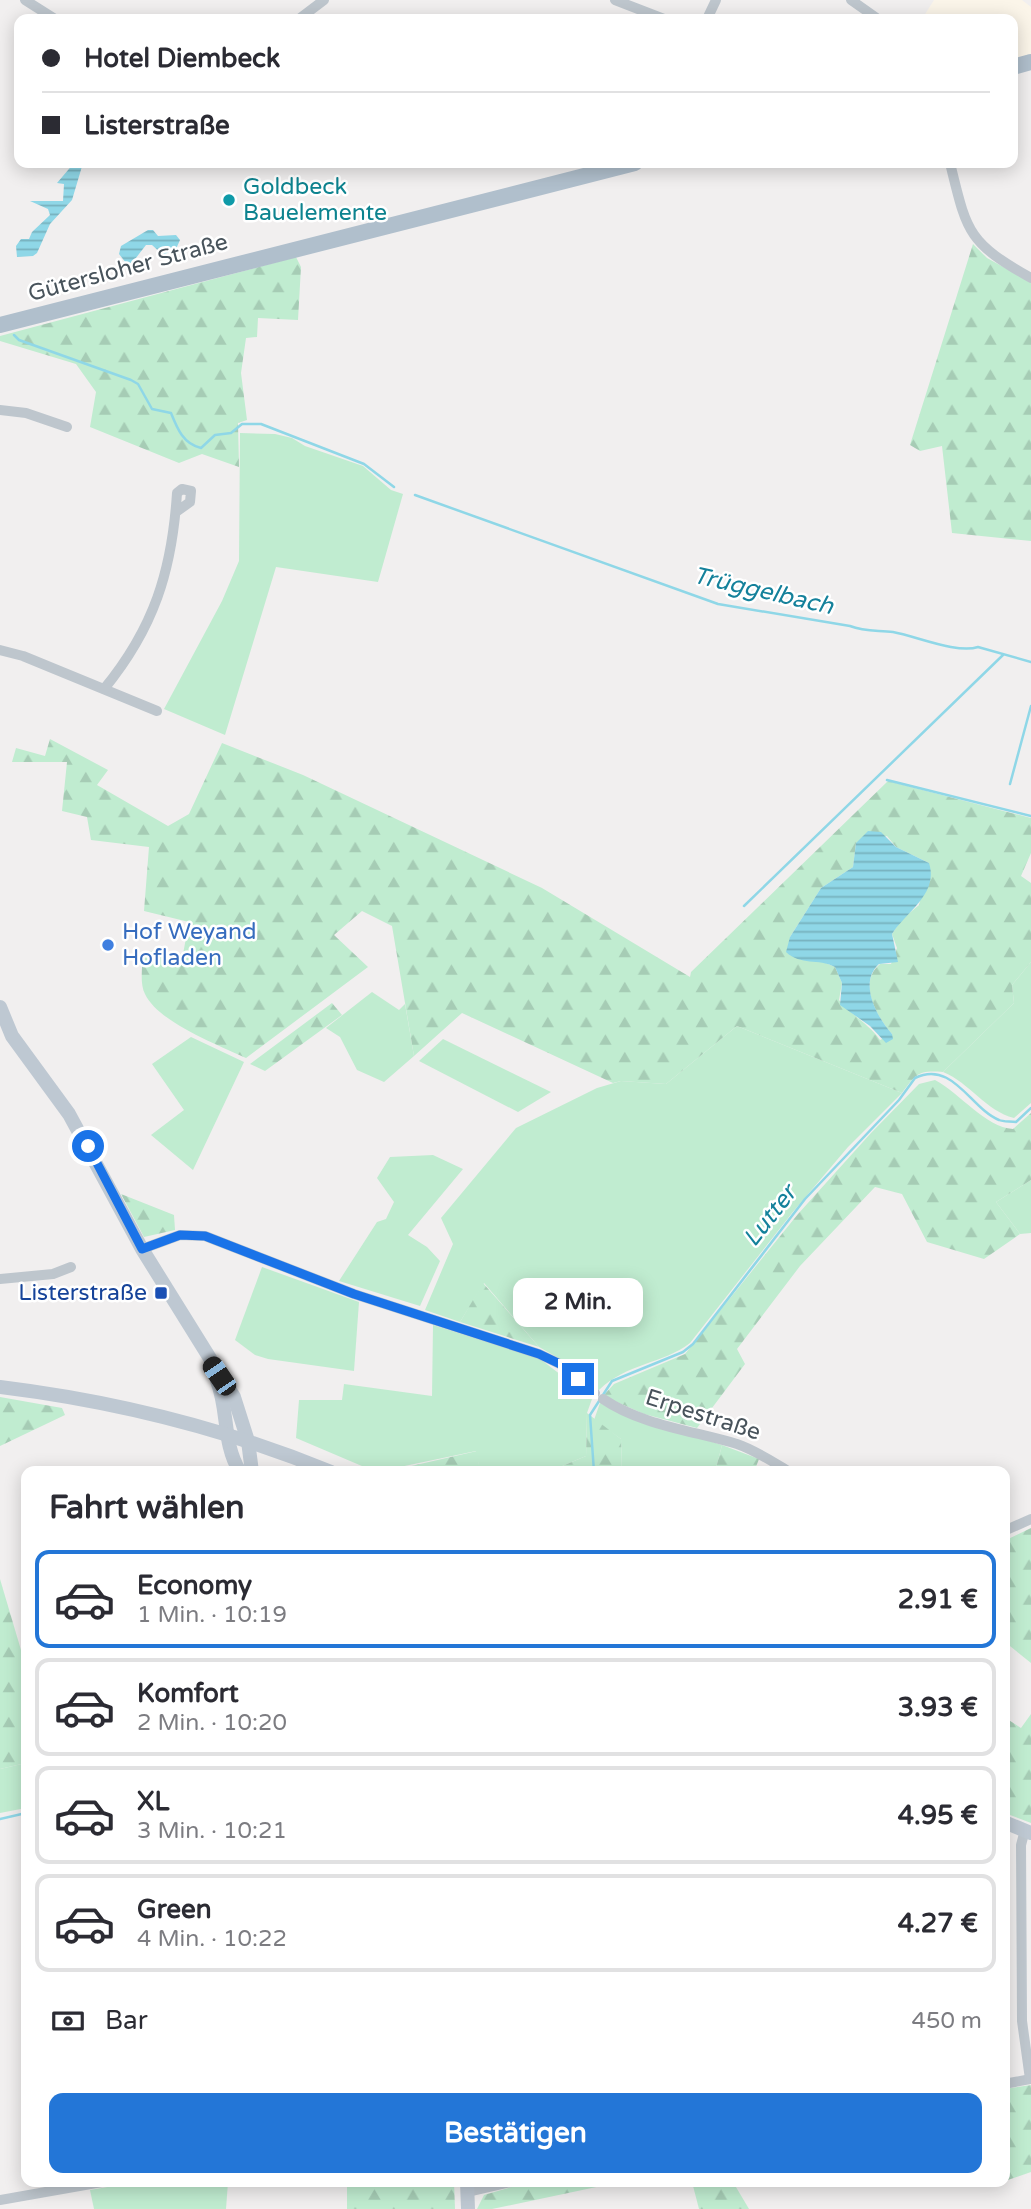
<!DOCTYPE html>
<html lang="de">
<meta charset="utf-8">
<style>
:root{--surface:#fff;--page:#f2f2f3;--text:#2b2b33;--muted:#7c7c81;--line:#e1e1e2;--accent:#2376d7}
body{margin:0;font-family:"Varela Round",sans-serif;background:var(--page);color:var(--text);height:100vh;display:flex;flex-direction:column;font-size:26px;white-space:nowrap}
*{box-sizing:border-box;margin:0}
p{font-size:23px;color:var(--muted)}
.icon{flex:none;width:38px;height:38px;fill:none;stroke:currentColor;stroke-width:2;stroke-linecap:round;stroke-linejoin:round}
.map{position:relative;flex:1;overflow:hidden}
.side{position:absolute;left:21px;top:1466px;width:989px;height:721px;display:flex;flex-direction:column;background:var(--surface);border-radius:14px;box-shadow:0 4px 18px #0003}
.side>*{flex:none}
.guide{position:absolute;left:14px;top:14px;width:1004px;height:154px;border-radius:14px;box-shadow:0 4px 18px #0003;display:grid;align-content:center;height:154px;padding:0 28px;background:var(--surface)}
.end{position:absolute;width:32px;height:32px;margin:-16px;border:9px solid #1a73e8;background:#fff;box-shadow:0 0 0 4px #fff}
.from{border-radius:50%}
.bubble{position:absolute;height:49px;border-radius:14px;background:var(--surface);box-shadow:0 4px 18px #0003;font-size:23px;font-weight:800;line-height:49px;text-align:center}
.car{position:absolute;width:21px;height:42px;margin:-21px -10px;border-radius:9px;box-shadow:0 0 5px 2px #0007;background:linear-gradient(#222 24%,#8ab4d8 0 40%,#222 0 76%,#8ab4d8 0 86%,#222 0)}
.guide b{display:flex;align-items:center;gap:24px;height:66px;font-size:26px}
.guide b+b{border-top:2px solid var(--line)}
.guide i{width:18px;height:18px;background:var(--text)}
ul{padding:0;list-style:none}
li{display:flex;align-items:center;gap:21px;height:98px;margin:0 14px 10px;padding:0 14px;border:4px solid var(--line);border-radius:14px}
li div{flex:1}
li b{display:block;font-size:26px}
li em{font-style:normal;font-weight:800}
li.active{border-color:var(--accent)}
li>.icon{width:63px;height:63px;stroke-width:1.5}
h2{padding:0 28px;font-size:32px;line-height:84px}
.pay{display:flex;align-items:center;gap:18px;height:77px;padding:0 28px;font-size:26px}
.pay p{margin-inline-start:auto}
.cta{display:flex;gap:14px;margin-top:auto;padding:14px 28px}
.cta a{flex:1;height:80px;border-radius:14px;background:var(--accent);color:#fff;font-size:28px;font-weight:800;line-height:80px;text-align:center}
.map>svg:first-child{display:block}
.commercial{fill:#fbf5e9}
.green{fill:#c0ecd0}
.forest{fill:url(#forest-firs);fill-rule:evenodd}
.water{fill:url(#water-rules)}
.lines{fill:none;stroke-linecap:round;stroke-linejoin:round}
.stream{stroke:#8fd7e7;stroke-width:2.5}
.minor{stroke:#bec6cd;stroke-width:10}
.secondary{stroke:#bec8d2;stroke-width:14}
.primary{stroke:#b0bfcc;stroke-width:16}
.route{stroke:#1a73e8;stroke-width:9}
.culture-dot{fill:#0f9aa8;stroke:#fff;stroke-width:2.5}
.shop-dot{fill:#3f7fe0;stroke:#fff;stroke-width:2.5}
.transit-dot{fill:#1a4fb4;stroke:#fff;stroke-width:2.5}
.labels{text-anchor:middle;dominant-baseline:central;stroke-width:5;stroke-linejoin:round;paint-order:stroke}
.culture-label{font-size:23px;fill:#0d838f;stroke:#fff;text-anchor:start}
.street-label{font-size:23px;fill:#48535b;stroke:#fff}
.shop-label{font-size:23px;fill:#366cbe;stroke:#fff;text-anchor:start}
.transit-label{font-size:23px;fill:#164399;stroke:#fff;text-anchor:end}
.water-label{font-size:24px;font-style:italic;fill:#14819b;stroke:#fff}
</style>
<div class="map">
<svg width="1031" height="2209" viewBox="0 0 1031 2209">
<defs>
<pattern id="forest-firs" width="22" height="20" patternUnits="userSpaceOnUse" patternTransform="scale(1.75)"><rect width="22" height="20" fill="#c0ecd0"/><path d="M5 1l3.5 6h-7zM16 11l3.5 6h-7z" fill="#a6ccb5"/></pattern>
<pattern id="water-rules" width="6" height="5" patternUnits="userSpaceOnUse" patternTransform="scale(1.75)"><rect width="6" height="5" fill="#8fd7e7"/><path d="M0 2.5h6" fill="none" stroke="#77b1be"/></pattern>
</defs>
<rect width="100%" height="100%" fill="#f1efef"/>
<path class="commercial" d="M934,0H1022L1031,7V54L1013,59V19H922Z"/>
<g class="green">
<path d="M240,433L275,434L292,438L305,446L363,466L391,490L403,494L378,582L276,567L225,735L164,709L222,601L239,561Z"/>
<path d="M1031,962V1103L1014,1118C986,1111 970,1083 943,1072L1014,1003L1012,985Z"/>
<path d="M372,992L399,1010L405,1004L414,1056L384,1082L357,1070L340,1037L326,1028Z"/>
<path d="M737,1026L902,1093L848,1147L792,1213L690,1343C663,1364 627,1363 599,1390L562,1360L539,1347L484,1283L460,1322L425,1310L453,1244L441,1218L516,1128L597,1088L621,1081L666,1084Z"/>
<path d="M191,1037L244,1062L193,1170L151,1135L184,1110L152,1064Z"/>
<path d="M443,1039L551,1092L518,1112L419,1061Z"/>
<path d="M433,1155L463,1169L408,1235L427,1247L440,1261L420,1306L339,1281L377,1222L386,1219L394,1202L377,1178L390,1157Z"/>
<path d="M1031,1180V1233L1020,1234L996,1202Z"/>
<path d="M262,1267L359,1302L354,1371L268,1359L255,1355L235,1340Z"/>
<path d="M433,1325L539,1358L592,1399L587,1413L586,1456L548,1472H480L476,1451L376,1472L296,1438L299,1400H342L344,1384L432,1396Z"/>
<path d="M600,1403L615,1411L722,1445L715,1472H622L621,1439L594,1420Z"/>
<path d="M26,1763V1808L0,1813V1769Z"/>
<path d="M136,2182H228L226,2209H94L90,2190Z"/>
</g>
<g class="forest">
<path d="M973,244L987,258L1031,282V541L952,533L942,446L920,451L910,445Z"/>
<path d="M296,257L301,267L298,320L258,318L257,337L246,338L241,373L247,420L238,423L239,467L202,454L179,463L90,427L96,392L76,364L0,341V336Z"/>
<path d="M50,739L108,770L97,785L168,826L189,814L222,743L303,775L542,888L690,977L691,972L888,781L1031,818V853L1021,876L1031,883V962L1012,985L1014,1003L943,1072C918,1070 916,1074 902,1093L737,1026L666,1084L621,1081L613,1083L462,1013L414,1056L392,926L362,911L334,935L368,967L246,1058C218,1045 158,1022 145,994C139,983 143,963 143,951L183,954L189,922L144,911L149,847L91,840L87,817L62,811L67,762H12L16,748L45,756ZM887,836L896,847L929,863L919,905L901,920L892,934L897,948L891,964H880C857,983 877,1017 892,1034L880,1040C868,1023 851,1015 839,1000L842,983L835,967L819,960L790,937L821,888L853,867L856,843Z"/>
<path d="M332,1003L342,1015L265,1071L250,1064Z"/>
<path d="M935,1080C961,1094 985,1127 1013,1129L1031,1113V1180L996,1202L1020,1234L984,1259L927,1242L902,1194L875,1187L800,1266L737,1349L745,1364L697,1428L644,1414L603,1396L614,1384L685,1354L798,1214L871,1133L919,1084Z"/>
<path d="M121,1194L174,1215L175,1230L144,1237Z"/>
<path d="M483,1283L539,1347L460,1322Z"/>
<path d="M0,1397L62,1408L65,1415L0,1446Z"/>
<path d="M587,1413L621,1439L622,1472H548L586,1456Z"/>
<path d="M722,1445L759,1459L754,1472H715Z"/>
<path d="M477,1451L480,1472H385Z"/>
<path d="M1031,1528V1663L1005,1642L1004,1541Z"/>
<path d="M0,1579L26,1667V1763L0,1769Z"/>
<path d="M1031,1714V1823L1005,1813L1004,1717L1021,1728Z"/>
<path d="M1031,2085V2172L1005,2181L1004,2089Z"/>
<path d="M347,2182H454L455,2209H347Z"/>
<path d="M529,2182H620L492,2209H477L484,2195Z"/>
<path d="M692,2182H733L749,2209H699Z"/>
</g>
<g class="water">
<path d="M74,163H83L72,200L50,224L37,253L33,256L17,257L16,246L21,239H29L32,232L50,215L48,209L30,201H63L64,184L57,183Z"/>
<path d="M148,230H153L158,236L176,235L180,240L176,249L163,255L152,245H146L132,263H126L119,254L121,246Z"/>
<path d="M868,831L881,832L896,847L929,863C939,894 906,912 892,934L898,962L879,964C858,983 877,1017 892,1034L893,1039L886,1043L870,1026L840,1005L842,983L835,967C818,958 801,966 786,952L790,937L821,888L853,867L856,843Z"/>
</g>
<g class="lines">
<g class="stream">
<path d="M14,335L19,340L131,380L138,384L152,409L171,413C177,428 183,444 201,448L215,435L231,433L242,424H261L364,464L394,487"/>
<path d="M415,495L718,604L850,626C865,632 878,630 893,632C916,636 957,654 978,647L1031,662"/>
<path d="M887,780L1031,816"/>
<path d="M1010,784L1031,706"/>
<path d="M744,906L1003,655"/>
<path d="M594,1472L590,1415L612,1381L683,1352L693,1344L805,1199L899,1100L915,1078C953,1060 970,1108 999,1120C1003,1122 1011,1121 1016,1122L1031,1108"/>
<path d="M0,1819L26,1813"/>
</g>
<g class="minor">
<path d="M25,0L55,19"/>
<path d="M615,0L664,19"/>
<path d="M851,0L878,19"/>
<path d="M299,19L324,0"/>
<path d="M707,19L716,0"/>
<path d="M950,163C967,232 967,242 1031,278"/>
<path d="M0,410L26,413L67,427"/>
<path d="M0,650L23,656L157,711"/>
<path d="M104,689C154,628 172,571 177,493L182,489L191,491L190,502L176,512"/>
<path d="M142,1249L180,1235L205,1236L354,1294L539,1354L560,1364L595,1393"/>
<path d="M0,1279L53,1274L71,1267"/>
<path d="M603,1399C641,1425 694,1431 737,1444C755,1450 773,1462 790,1472"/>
<path d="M1004,1531L1031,1519"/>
<path d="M1025,1830L1021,1845L1022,2021L1030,2079"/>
<path d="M1004,2084L1031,2079"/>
<path d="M467,2192L511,2182"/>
<path d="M0,2200L102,2182"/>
</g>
<g class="secondary">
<path d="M0,1007L12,1036L69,1114L142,1249L234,1397L248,1441L252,1472"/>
<path d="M217,1381C229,1411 222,1443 240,1472"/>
<path d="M0,1387C114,1401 224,1428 331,1472"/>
<path d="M1004,1822L1031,1833"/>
<path d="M467,2182L468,2209"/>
</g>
<g class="primary">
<path d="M1013,67L1031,62"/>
<path d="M0,325L635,163"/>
</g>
</g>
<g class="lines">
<path class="route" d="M88,1146L142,1249L180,1235L205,1236L354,1294L539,1354L560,1364L578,1379"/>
</g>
<circle class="culture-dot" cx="229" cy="200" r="7"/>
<circle class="shop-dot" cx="108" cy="945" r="7"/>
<rect class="transit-dot" x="154" y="1286" width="14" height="14" rx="3.5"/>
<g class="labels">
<g class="culture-label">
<text x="243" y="187">Goldbeck<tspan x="243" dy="26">Bauelemente</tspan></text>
</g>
<g class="street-label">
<text transform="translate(128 268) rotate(-15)">Gütersloher Straße</text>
<text transform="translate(703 1415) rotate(18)">Erpestraße</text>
</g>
<g class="shop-label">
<text x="122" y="932">Hof Weyand<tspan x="122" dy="26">Hofladen</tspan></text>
</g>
<g class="transit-label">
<text x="147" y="1293">Listerstraße</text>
</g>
<g class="water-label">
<text transform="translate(763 591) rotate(13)">Trüggelbach</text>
<text transform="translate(770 1216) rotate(-52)">Lutter</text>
</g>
</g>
</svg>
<i class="end from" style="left:88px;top:1146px"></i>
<i class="end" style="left:578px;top:1379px"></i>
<div class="bubble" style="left:513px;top:1278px;width:130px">2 Min.</div>
<i class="car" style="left:219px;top:1376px;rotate:326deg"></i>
<div class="guide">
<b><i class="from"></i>Hotel Diembeck</b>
<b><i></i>Listerstraße</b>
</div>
<section class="side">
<h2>Fahrt wählen</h2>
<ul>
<li class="active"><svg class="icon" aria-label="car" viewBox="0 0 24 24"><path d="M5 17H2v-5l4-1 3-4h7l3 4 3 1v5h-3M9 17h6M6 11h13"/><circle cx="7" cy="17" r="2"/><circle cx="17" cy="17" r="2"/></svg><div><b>Economy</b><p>1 Min. · 10:19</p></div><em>2.91 €</em></li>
<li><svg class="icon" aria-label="car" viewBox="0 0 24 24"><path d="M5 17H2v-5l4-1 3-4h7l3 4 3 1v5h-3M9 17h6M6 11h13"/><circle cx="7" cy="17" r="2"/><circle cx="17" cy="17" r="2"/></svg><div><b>Komfort</b><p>2 Min. · 10:20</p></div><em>3.93 €</em></li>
<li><svg class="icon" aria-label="car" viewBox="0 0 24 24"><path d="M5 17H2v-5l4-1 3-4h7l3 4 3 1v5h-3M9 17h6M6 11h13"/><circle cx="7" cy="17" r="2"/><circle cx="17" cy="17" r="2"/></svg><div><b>XL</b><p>3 Min. · 10:21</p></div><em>4.95 €</em></li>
<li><svg class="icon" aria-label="car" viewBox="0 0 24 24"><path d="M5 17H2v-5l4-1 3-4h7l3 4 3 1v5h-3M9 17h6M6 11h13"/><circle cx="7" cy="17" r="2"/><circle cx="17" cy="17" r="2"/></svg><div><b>Green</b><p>4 Min. · 10:22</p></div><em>4.27 €</em></li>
</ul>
<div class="pay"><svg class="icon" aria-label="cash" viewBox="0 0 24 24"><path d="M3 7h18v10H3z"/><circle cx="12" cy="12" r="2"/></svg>Bar<p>450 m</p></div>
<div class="cta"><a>Bestätigen</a></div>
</section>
</div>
